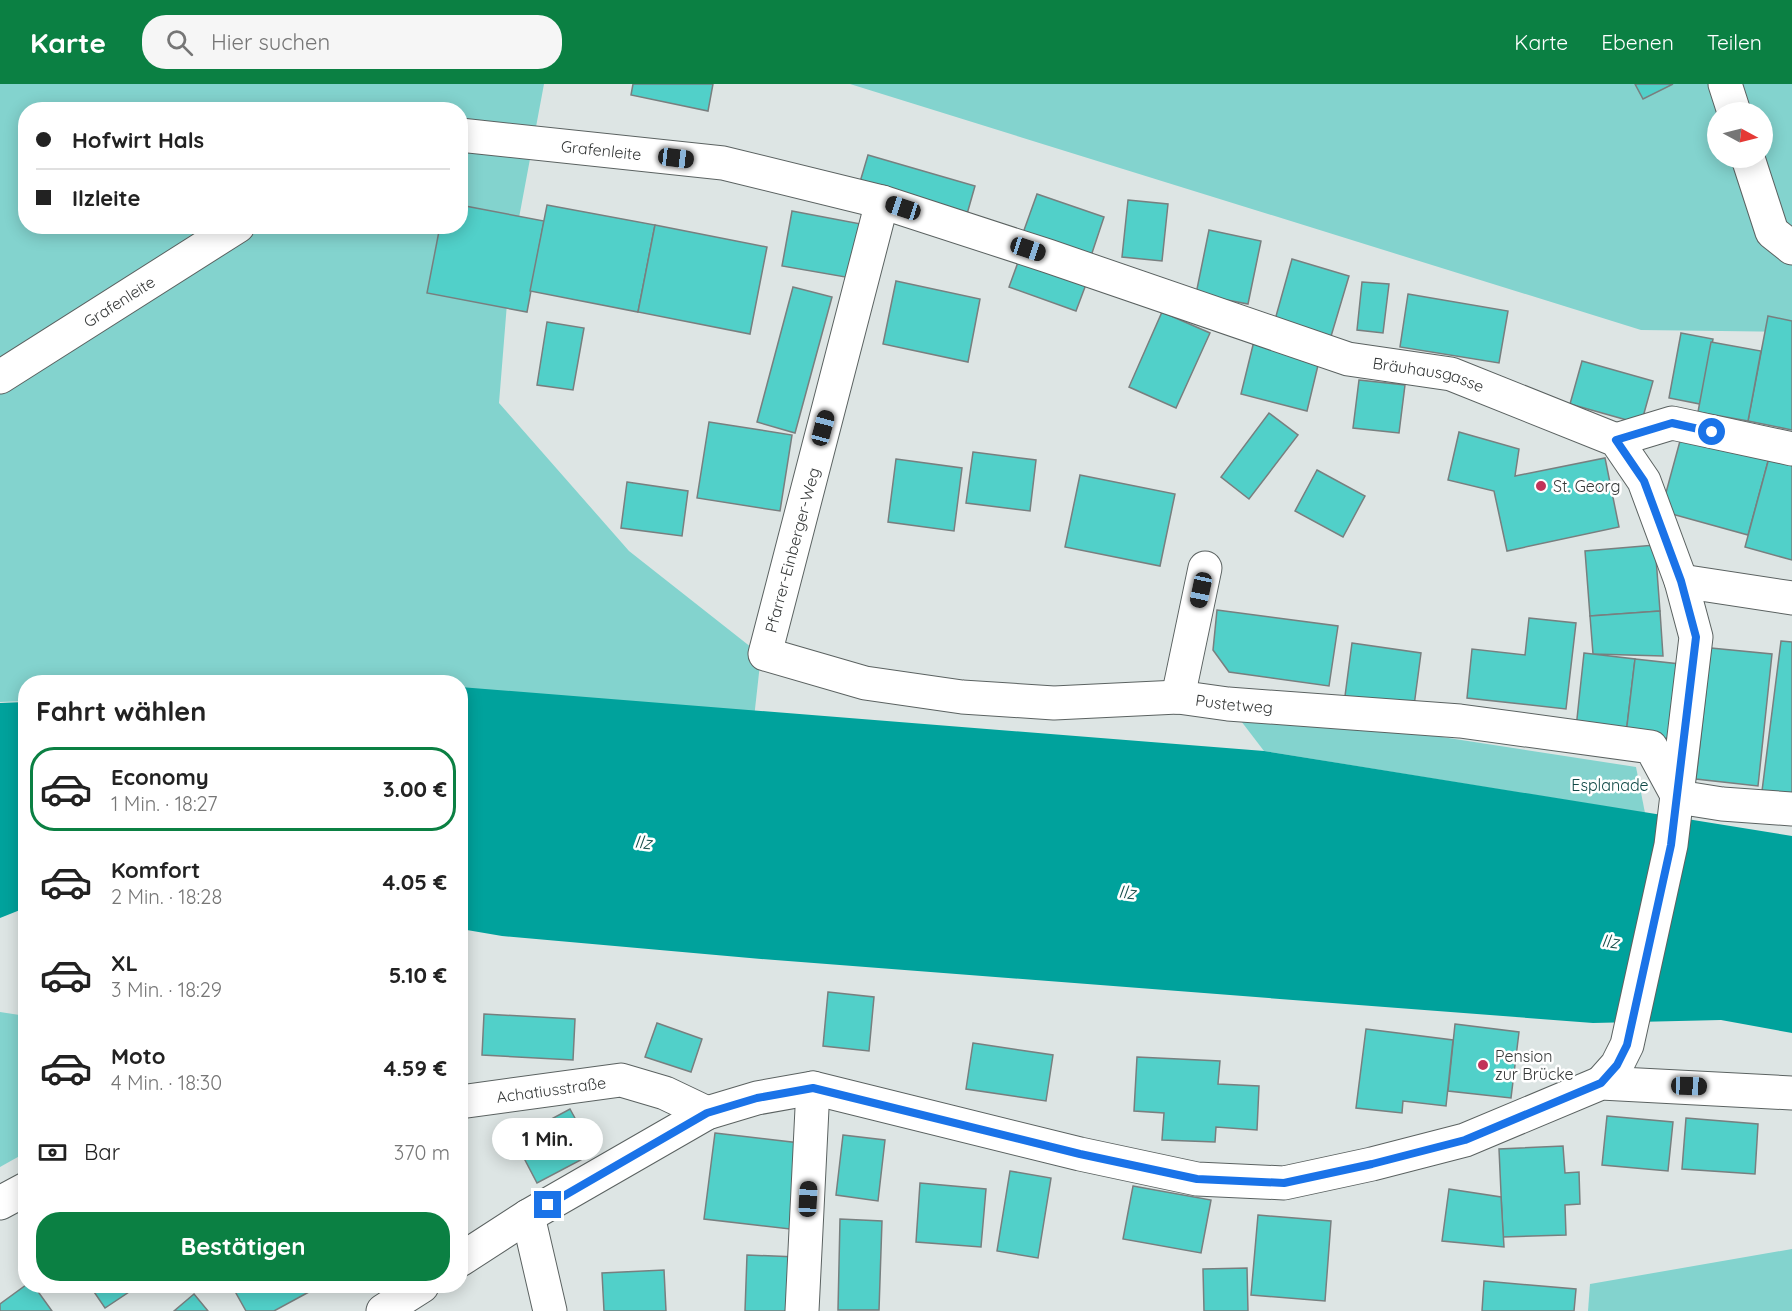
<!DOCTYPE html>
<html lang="de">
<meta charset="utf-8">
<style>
:root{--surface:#fff;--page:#f6f6f6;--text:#222;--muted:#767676;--line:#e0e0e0;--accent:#0b8043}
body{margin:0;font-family:Quicksand,sans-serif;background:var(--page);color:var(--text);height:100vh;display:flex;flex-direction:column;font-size:22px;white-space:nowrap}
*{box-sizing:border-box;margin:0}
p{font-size:20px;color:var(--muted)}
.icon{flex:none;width:33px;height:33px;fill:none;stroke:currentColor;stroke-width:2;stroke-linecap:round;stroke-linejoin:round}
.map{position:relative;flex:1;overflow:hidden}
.sheet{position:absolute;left:18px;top:591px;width:450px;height:618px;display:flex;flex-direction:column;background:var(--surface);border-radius:24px;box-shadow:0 3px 15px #0003}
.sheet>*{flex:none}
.banner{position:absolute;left:18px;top:18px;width:450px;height:132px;border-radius:24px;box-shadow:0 3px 15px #0003;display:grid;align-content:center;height:132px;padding:0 18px;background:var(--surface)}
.needle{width:39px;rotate:97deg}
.buttons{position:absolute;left:1707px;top:18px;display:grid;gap:12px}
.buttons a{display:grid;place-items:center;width:66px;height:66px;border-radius:50%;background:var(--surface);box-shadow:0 3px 15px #0003;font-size:30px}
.end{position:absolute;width:27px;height:27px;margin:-14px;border:8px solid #1a73e8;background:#fff;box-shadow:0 0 0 3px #fff}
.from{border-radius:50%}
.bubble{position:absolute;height:42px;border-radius:21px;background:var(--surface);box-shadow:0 3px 15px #0003;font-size:20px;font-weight:700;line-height:42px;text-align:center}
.car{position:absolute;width:18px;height:36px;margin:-18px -9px;border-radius:8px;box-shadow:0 0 4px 2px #0007;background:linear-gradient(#222 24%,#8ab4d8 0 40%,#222 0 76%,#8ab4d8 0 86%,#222 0)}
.banner b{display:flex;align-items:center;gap:21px;height:57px;font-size:22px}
.banner b+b{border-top:2px solid var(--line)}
.banner i{width:15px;height:15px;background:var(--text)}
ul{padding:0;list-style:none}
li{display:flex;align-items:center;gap:18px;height:84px;margin:0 12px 9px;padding:0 6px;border:3px solid transparent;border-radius:24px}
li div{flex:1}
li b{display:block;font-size:22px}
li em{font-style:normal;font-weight:700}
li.selected{border-color:var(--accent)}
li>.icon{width:54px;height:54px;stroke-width:1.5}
h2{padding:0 18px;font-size:27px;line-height:72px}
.pay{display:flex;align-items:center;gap:15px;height:66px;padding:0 18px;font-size:22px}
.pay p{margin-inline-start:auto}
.cta{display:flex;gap:12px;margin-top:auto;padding:12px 18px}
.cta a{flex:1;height:69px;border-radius:24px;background:var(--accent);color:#fff;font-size:24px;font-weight:700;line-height:69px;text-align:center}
header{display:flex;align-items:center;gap:36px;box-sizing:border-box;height:84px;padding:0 30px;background:var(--accent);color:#fff}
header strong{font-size:28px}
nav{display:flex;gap:33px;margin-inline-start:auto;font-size:21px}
.search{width:420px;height:54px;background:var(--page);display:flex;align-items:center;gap:15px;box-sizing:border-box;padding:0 21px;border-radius:24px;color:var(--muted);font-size:22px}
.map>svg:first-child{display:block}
.green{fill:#83d3ce;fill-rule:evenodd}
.water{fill:#00a29c}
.building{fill:#51d0c9;stroke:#787f7f;stroke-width:1.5}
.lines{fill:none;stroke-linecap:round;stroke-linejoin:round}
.minor-casing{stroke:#5b6261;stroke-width:35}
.minor{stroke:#fff;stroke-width:33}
.route{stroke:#1a73e8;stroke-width:8}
.poi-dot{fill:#c23359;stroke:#fff;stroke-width:2}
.labels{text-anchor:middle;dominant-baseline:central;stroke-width:5;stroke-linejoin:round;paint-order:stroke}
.street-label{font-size:16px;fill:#363939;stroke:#fff}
.poi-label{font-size:16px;fill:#363939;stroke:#fff;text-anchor:start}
.park-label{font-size:16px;fill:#104946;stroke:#fff}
.water-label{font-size:18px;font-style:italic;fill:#174e4b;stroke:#fff}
</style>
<header>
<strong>Karte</strong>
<div class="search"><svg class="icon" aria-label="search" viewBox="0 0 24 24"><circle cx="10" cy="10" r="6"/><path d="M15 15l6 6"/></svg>Hier suchen</div>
<nav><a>Karte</a><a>Ebenen</a><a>Teilen</a></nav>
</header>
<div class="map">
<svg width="1792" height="1227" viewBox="0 0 1792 1227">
<rect width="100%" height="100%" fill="#dde5e4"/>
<g class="green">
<path d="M0,0H544L510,182L499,319L629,467L761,571L754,634L461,604L460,598H26L25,617L0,618ZM26,26H460V142H26Z"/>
<path d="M850,0H1792V248L1641,246ZM1718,28H1762V74H1718Z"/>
<path d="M1228,620L1636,683L1645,729L1264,667Z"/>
<path d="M0,928L26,932L25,1069L0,1083Z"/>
<path d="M1792,1165V1227H1588L1590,1200Z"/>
</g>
<g class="water">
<path d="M460,603L1264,667L1792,752V949L1721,936L1593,939L761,875L502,852L461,845Z"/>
<path d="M25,618V824L0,834V619Z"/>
</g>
<g class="building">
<path d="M633,0H713L708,27L631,11Z"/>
<path d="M1635,0H1673L1643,15Z"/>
<path d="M868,71L975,102L967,130L860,98Z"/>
<path d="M1037,110L1104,133L1091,172L1023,149Z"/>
<path d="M1128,116L1168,120L1162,177L1122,173Z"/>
<path d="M460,121L544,137L527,228L427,209L440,142H460Z"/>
<path d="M547,121L655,141L638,228L530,207Z"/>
<path d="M792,127L861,140L851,194L782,182Z"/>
<path d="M655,141L767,163L750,250L638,228Z"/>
<path d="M1209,146L1261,157L1248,220L1196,210Z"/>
<path d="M1021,170L1088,195L1076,227L1009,203Z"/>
<path d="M1292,175L1349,192L1329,259L1273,243Z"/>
<path d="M896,197L980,215L968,278L883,260Z"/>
<path d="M1362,198L1389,200L1383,249L1357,246Z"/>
<path d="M793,203L832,213L795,349L757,338Z"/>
<path d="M1408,210L1508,227L1499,279L1400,263Z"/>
<path d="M1162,228L1210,249L1176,324L1129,303Z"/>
<path d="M1768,232L1792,237V346L1748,337Z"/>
<path d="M547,238L584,244L573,306L537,301Z"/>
<path d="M1681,249L1713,255L1700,320L1669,314Z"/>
<path d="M1254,257L1320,273L1307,327L1241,310Z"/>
<path d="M1711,258L1761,267L1748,337L1698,328Z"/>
<path d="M1582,277L1653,297L1641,340L1570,320Z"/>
<path d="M1359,296L1405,301L1399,349L1353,344Z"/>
<path d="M1269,329L1298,351L1249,415L1221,393Z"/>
<path d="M709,338L792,351L780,427L697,414Z"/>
<path d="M1683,346L1770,370L1748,451L1661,427Z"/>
<path d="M1459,348L1519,365L1515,392L1605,374L1619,443L1507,467L1494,407L1448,396Z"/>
<path d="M973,368L1036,376L1030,427L966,419Z"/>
<path d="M1770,370L1792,376V476L1745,463Z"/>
<path d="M896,375L962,384L954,447L888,438Z"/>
<path d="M1317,386L1365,412L1343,453L1295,427Z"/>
<path d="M1080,391L1175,410L1160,482L1065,463Z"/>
<path d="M627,398L688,407L682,452L621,444Z"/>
<path d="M1655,461L1660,527L1590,532L1585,467Z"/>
<path d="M1217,526L1338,542L1329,602L1229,588L1213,566Z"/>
<path d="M1660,527L1663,572L1593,570L1590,532Z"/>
<path d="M1529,534L1576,539L1566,625L1467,614L1472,565L1525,571Z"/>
<path d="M1781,557L1792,558V711L1762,707Z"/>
<path d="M1352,559L1421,569L1414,622L1345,612Z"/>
<path d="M1711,564L1772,570L1758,702L1696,695Z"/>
<path d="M1584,569L1635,575L1626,650L1576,644Z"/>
<path d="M1635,575L1680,580L1672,655L1626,650Z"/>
<path d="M828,908L874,913L869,967L823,962Z"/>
<path d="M484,930L575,935L573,976L482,971Z"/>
<path d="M657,939L702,955L691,988L645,973Z"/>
<path d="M1455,940L1519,948L1511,1014L1448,1007Z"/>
<path d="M1366,945L1453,956L1446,1022L1403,1017L1402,1029L1356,1024Z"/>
<path d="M973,959L1053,971L1046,1017L966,1005Z"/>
<path d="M1137,973L1220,977L1218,1000L1259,1002L1257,1046L1216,1043L1215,1058L1162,1056L1164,1029L1134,1027Z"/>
<path d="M570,1025L594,1069L537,1099L514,1055Z"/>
<path d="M1607,1032L1673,1038L1668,1087L1602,1081Z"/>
<path d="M1686,1034L1758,1040L1755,1090L1682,1085Z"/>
<path d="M715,1049L800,1059L790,1145L704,1135Z"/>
<path d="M843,1051L885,1056L878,1117L836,1111Z"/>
<path d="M1563,1062L1565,1089L1579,1088L1580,1120L1565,1121L1566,1151L1503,1153L1499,1065Z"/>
<path d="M1010,1087L1051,1094L1038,1174L997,1167Z"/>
<path d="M920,1099L986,1105L981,1163L916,1158Z"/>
<path d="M1133,1102L1211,1116L1201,1169L1123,1155Z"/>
<path d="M1449,1105L1501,1113L1504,1163L1442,1157Z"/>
<path d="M1258,1131L1331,1137L1325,1217L1251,1211Z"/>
<path d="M840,1135L882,1137L879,1226H838Z"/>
<path d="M747,1171L797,1173L794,1227H745Z"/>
<path d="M1247,1184L1248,1227H1204L1203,1185Z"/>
<path d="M664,1186L666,1227H604L602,1189Z"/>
<path d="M1484,1197L1576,1205L1574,1227H1482Z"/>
<path d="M26,1201L34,1202L52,1227H0V1220Z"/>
<path d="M90,1202H138L105,1224Z"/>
<path d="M232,1202H320L274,1227H246Z"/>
<path d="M194,1210L208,1227H174Z"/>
</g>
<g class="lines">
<g class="minor-casing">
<g id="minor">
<path d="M1725,0L1734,28"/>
<path id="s1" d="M460,51L723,79L882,118L1048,172L1348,275L1451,290L1616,356L1644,397L1681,497L1696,553L1671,761L1627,961L1617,981L1601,999"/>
<path d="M1748,74L1772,148L1792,164"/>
<path id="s2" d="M882,118L765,570L865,599L962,613L1054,619L1178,613L1228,620L1460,637L1651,663L1678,713"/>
<path id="s3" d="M0,293L238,142"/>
<path d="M1616,356L1672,339L1792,365"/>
<path d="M1681,497L1792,514"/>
<path d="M1178,613L1205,484"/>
<path d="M1678,713L1722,720L1792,725"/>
<path id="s4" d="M460,1018L621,996L665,1009L707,1029"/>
<path d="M0,1119L26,1105"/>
<path d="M528,1132L550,1227"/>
<path d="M460,1176L528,1132L707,1029L757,1014L813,1004L1080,1070L1197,1095L1284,1099L1372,1080L1465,1056L1601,999L1792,1009"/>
<path d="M383,1227L422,1202"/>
<path d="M802,1227L813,1004"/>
</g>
</g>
<use href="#minor" class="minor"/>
</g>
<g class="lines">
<path class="route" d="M548,1121L707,1029L757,1014L813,1004L1080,1070L1197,1095L1284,1099L1372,1080L1465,1056L1601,999L1617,981L1627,961L1671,761L1696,553L1681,497L1644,397L1616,356L1672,339L1712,348"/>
</g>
<g class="poi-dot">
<circle cx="1541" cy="402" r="6"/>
<circle cx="1483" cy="981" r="6"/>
</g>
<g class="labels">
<g class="street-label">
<text stroke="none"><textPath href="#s1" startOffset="142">Grafenleite</textPath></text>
<text stroke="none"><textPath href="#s3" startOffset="141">Grafenleite</textPath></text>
<text stroke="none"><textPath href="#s1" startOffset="1002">Bräuhausgasse</textPath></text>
<text transform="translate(792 466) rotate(-75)">Pfarrer-Einberger-Weg</text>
<text stroke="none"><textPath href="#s2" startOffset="942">Pustetweg</textPath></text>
<text stroke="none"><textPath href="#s4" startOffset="92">Achatiusstraße</textPath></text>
</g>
<g class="poi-label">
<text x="1553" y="402">St. Georg</text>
<text x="1495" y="972">Pension<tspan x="1495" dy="18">zur Brücke</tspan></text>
</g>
<g class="park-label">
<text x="1610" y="701">Esplanade</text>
</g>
<g class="water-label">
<text transform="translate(643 758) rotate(6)">Ilz</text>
<text transform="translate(1127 808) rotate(6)">Ilz</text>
<text transform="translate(1610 857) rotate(7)">Ilz</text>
</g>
</g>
</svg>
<div class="buttons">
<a><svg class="needle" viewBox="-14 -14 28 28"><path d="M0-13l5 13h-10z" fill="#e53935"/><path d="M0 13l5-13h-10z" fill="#767676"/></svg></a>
</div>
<i class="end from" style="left:1712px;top:348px"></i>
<i class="end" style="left:548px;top:1121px"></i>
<div class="bubble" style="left:492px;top:1034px;width:111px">1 Min.</div>
<i class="car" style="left:676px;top:74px;rotate:97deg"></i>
<i class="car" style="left:903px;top:124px;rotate:288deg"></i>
<i class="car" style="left:1028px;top:165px;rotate:108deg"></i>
<i class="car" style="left:823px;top:344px;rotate:15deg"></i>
<i class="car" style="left:1201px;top:506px;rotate:192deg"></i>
<i class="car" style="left:1689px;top:1002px;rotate:92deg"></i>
<i class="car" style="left:808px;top:1115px;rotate:3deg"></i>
<div class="banner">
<b><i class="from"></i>Hofwirt Hals</b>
<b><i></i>Ilzleite</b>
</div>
<section class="sheet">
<h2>Fahrt wählen</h2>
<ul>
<li class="selected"><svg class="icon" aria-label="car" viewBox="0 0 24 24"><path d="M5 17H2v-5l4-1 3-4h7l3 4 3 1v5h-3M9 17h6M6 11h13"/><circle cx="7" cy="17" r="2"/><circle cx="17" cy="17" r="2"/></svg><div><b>Economy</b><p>1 Min. · 18:27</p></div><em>3.00 €</em></li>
<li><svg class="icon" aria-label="car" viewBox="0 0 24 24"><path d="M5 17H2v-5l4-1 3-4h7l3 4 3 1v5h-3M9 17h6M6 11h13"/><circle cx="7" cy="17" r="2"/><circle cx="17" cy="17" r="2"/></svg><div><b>Komfort</b><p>2 Min. · 18:28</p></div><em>4.05 €</em></li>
<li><svg class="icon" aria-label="car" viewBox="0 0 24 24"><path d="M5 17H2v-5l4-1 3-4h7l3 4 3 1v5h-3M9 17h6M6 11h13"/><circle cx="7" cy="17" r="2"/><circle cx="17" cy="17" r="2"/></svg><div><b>XL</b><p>3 Min. · 18:29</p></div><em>5.10 €</em></li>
<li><svg class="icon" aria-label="car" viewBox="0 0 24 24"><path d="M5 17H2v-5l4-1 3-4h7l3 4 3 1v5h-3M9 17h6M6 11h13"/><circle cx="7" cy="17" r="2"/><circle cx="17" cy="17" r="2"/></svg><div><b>Moto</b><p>4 Min. · 18:30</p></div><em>4.59 €</em></li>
</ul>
<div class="pay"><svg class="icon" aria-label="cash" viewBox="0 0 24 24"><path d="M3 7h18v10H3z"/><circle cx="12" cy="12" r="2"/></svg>Bar<p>370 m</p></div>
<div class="cta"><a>Bestätigen</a></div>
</section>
</div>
